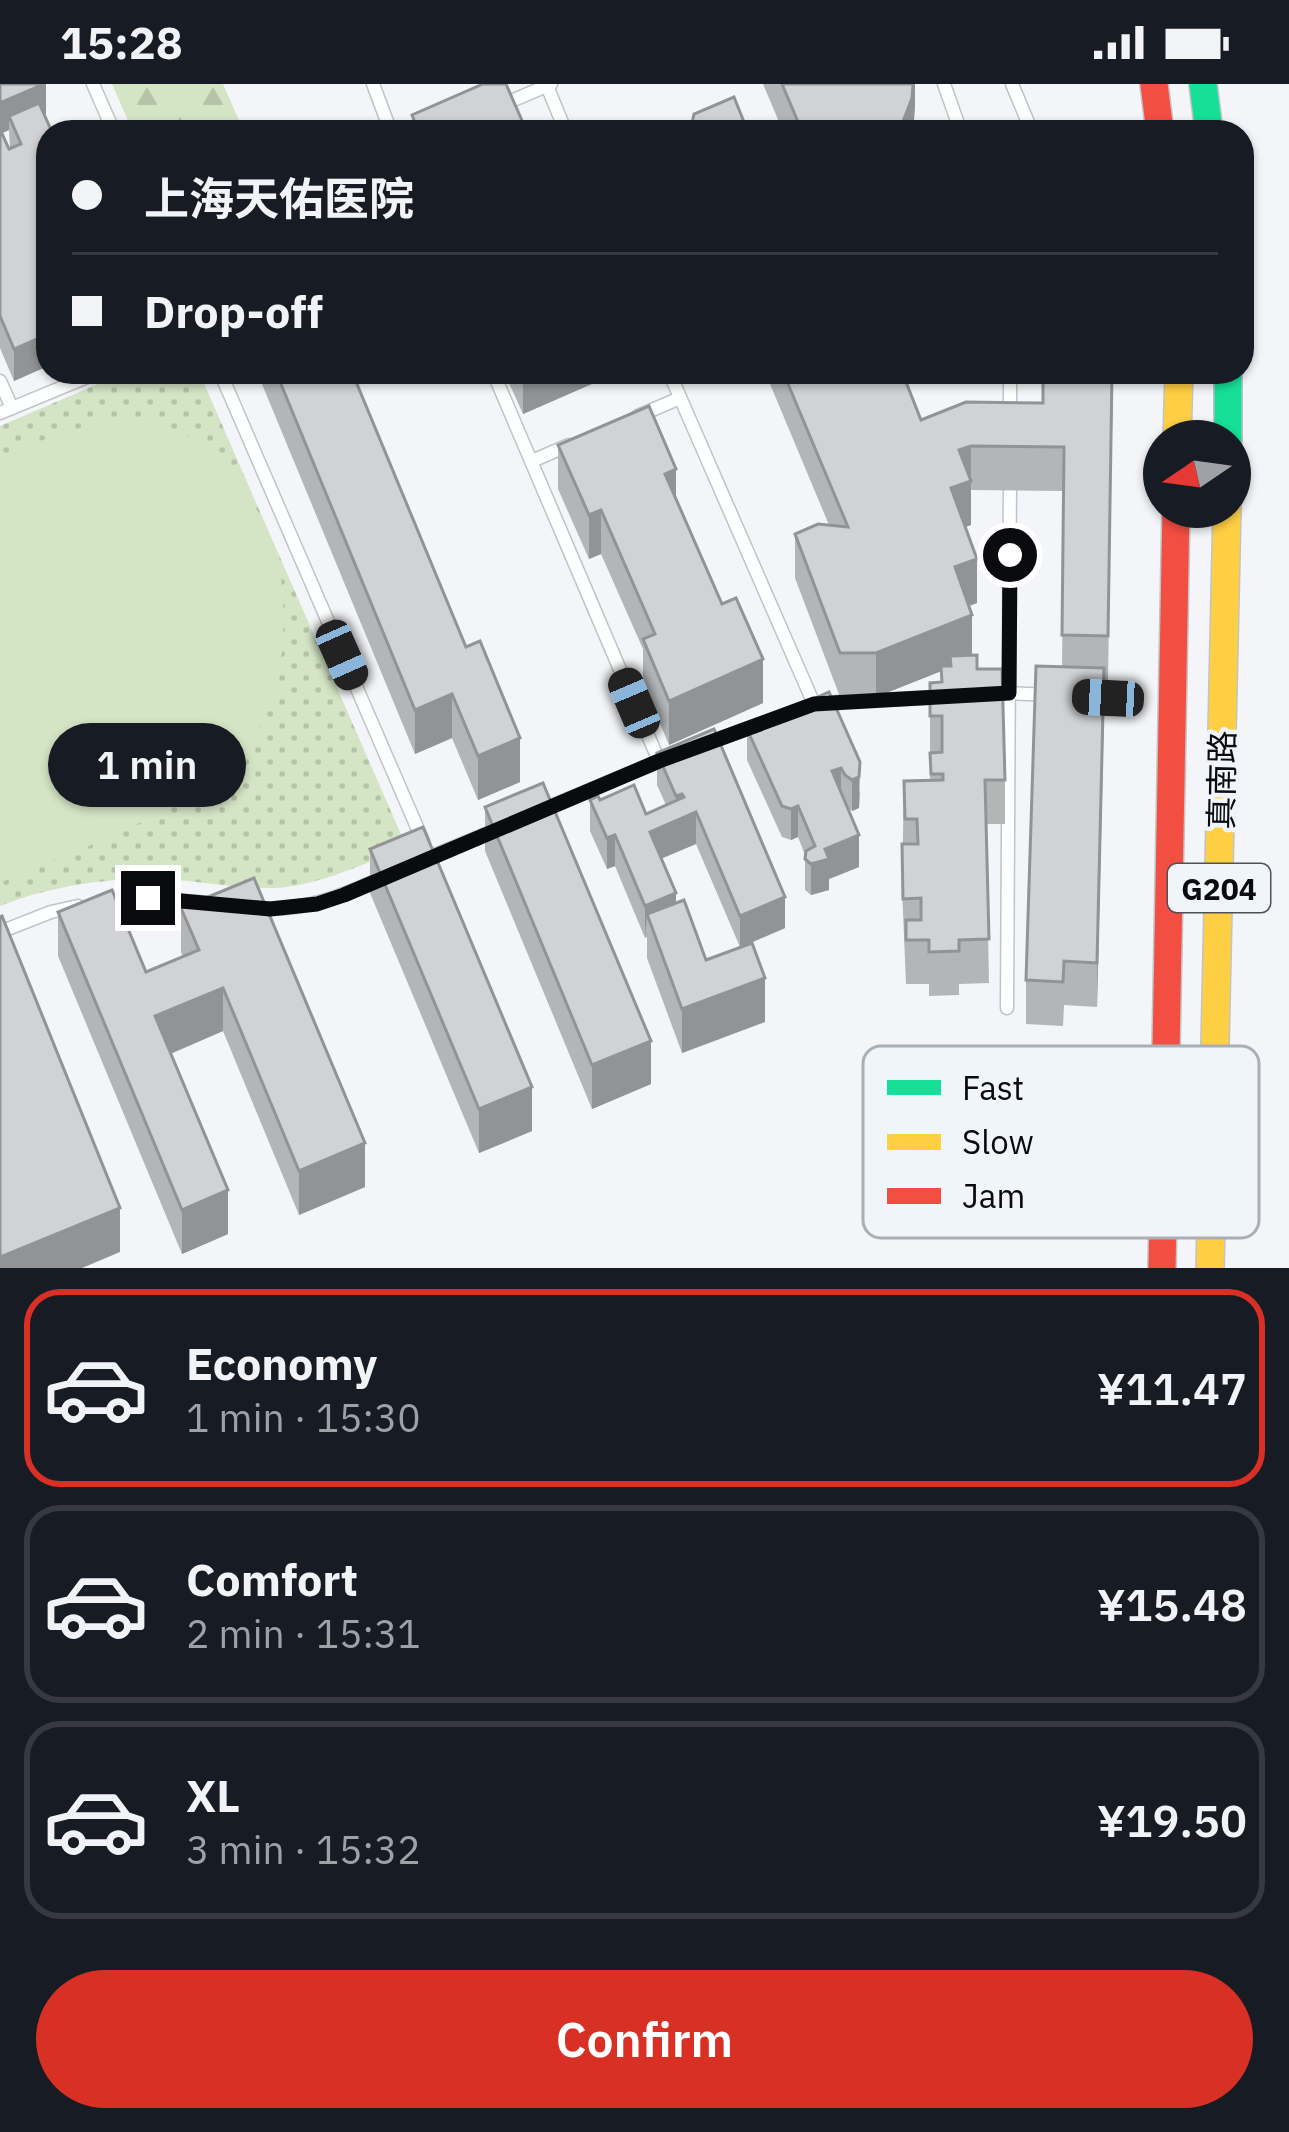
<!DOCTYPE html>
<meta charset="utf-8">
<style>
:root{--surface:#171b24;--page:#20242c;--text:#f1f3f6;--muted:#9ea1a6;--line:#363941;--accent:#d93025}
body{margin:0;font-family:"IBM Plex Sans","Noto Sans SC",sans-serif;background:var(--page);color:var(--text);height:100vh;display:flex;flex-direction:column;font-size:45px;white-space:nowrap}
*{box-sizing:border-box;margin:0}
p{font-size:39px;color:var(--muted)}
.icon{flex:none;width:66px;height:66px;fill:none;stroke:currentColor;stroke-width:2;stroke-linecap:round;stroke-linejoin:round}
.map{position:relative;height:1184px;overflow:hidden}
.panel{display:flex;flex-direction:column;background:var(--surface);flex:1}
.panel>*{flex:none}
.hud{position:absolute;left:36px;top:36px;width:1218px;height:264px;border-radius:36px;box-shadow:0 3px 9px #0004;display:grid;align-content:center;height:264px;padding:0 36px;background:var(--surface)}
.needle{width:78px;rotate:257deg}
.tools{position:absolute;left:1143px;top:336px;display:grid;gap:24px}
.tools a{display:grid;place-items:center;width:108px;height:108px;border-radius:50%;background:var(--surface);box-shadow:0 3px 9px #0004;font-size:60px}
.end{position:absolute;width:54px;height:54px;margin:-27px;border:15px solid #0a0b0e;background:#fff;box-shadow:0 0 0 6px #fff}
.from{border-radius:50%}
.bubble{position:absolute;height:84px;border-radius:42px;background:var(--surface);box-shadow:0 3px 9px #0004;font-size:39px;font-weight:600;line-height:84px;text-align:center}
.car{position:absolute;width:36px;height:72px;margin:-36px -18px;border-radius:15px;box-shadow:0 0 9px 3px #0007;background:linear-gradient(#222 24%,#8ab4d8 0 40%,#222 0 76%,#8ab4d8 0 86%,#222 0)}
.hud b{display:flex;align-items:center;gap:42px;height:114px;font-size:45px}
.hud b+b{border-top:3px solid var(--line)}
.hud i{width:30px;height:30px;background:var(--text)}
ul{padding:21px 0 0;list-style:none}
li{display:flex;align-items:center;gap:36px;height:198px;margin:0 24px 18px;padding:0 12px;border:6px solid var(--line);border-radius:36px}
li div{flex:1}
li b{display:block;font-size:45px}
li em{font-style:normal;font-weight:600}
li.current{border-color:var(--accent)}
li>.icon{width:108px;height:108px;stroke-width:1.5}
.action{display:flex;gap:24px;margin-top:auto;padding:24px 36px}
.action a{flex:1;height:138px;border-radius:72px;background:var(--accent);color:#fff;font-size:48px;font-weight:600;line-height:138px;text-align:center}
.status{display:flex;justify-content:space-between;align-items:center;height:84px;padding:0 60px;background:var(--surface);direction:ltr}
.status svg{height:33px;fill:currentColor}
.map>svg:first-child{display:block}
.grass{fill:url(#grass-dots)}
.forest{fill:url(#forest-firs)}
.park{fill:#d4e5c5}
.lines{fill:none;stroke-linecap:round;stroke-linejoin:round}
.lane-casing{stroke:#c2c3c6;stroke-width:15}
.fast-casing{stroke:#c2c3c6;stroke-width:30}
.slow-casing{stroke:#c2c3c6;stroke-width:30}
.jam-casing{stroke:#c2c3c6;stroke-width:30}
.lane{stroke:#fdfefe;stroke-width:12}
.fast{stroke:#16e098;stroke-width:27}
.slow{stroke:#ffcf43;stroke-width:27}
.jam{stroke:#f24e42;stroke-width:27}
.wall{fill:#b3b5b7;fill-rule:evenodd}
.shaded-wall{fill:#929395}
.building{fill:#d0d2d5;stroke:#929395;stroke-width:3}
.route{stroke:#0a0b0e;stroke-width:15}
.labels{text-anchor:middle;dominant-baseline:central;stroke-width:9;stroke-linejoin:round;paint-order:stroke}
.shield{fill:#f0f4fb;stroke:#4f5155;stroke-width:3}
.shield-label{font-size:30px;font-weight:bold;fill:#0a0b0e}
.street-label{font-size:33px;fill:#0a0b0e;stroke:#f0f4fb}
.key{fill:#f0f4fb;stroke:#abaeb4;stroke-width:3}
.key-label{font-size:33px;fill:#0a0b0e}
</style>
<div class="status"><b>15:28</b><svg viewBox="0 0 49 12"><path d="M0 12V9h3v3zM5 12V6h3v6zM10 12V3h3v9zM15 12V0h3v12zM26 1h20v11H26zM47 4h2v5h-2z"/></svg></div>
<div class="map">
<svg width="1289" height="1184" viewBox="0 0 1289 1184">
<defs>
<pattern id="grass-dots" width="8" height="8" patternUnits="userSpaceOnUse" patternTransform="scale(3)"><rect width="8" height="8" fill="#d4e5c5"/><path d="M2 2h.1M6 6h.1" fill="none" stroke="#b5c3a8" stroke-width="1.8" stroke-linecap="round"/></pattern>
<pattern id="forest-firs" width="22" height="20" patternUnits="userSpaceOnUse" patternTransform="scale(3)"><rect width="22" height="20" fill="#d4e5c5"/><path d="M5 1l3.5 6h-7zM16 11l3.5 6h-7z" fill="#b5c3a8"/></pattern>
</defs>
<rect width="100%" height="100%" fill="#f3f5f8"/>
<path class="grass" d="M126,288H199L407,764C366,778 319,802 274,804C238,805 200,797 164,795C110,793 49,802 0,822V342Z"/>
<path class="forest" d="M112,0H223L244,48H133Z"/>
<path class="park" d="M99,338C114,338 131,336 145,338C169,341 211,361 227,378C233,385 238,394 242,402C254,419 265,439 272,459C292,511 287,608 253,655C203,724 78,765 0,799V374L48,354Z"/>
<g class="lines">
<g class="lane-casing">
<g id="lane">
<path d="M93,0L114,48"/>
<path d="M373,0L391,48"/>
<path d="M944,0L961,48"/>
<path d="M1012,0L1032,48"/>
<path d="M547,2L566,48"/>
<path d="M502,21L551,0"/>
<path d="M220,288L423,757"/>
<path d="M493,288L659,677L542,726"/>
<path d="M669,288L814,620"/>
<path d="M0,297L12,324"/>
<path d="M0,329L99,288"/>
<path d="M638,332L680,314"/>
<path d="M1010,335V288"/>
<path d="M532,377L569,361"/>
<path d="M1004,609L1050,611"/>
<path d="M818,619L942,613"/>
<path d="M706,660L760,640"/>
<path d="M430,773L496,746"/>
<path d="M104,818L148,814L210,819"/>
<path d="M254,824C301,829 342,812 384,793"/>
<path d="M0,848L51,828L78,822"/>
<path d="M1007,924L1010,391"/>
</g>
</g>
<g class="fast-casing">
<g id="fast">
<path d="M1203,0L1209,48"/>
<path d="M1228,288V357"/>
</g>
</g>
<g class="slow-casing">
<g id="slow">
<path d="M1177,357L1179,288"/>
<path d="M1210,1184L1227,423"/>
</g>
</g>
<g class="jam-casing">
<g id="jam">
<path d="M1154,0L1160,48"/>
<path d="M1162,1184L1176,423"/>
</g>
</g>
<use href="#lane" class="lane"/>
<use href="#fast" class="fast"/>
<use href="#slow" class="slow"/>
<use href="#jam" class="jam"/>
</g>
<g class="wall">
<path d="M0,0H46V30L45,31L48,48V282L14,297L0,264ZM9,46L10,64L9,65L2,49Z"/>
<path d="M763,0H915V24L782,45Z"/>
<path d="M412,31L527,48H412Z"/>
<path d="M257,288H352L520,698L478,716L452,654L415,670Z"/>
<path d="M504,288H617V289L523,330Z"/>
<path d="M765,288H902L921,336L1043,319L1113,288L1108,596H1104L1097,923L1064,921L1063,942L1026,940V896L1062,583L1064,407L971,406V441L966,443L977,519L969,522L972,572L1005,696V740H986L989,899L959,900V911L929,912V900H906L902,804L904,697H930V599L941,598V587L876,613H840L795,494V450L829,441Z"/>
<path d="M558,361L676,417L763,619L669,661L643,599V565L601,470L589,475L558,405Z"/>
<path d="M829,608L860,709L859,724L852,727L848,724L859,783L829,795V806L811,811L805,806V771L798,753L791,756L782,753L747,676V645Z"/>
<path d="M657,669L785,844L742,863L765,938L682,969L647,874V853L645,854L615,782L607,785L590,747V716H600L646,730L666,721L657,701ZM696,760L740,863L706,876L676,819L661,775Z"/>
<path d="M485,723L651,1000L592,1025L485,767Z"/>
<path d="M370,765L532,1047L479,1069L370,809Z"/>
<path d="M181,824L365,1103L299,1131L223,947L171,970L228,1150L182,1170L58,872V828L146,888L183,873L181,868Z"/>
</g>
<g class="shaded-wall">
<path d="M44,0H46V30L15,44L9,32V46L0,50V19Z"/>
<path d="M913,0H915V24L913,48H899Z"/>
<path d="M48,250V282L14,297V265Z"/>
<path d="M523,288H617V289L523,330Z"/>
<path d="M971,362V441L951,448V404L959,366Z"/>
<path d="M676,385V429L665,390Z"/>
<path d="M601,426V470L589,475V431Z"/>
<path d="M977,475V519L955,527V483Z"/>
<path d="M972,531V575L876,613V569Z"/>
<path d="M763,575V619L669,661V617Z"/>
<path d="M1104,584V628L1097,923V879Z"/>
<path d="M452,610V654L415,670V626Z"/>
<path d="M520,654V698L478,716V672Z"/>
<path d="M860,678L859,724L852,727V696Z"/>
<path d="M841,684V715L832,687Z"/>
<path d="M682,710V734L696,728V760L650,779V748L676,737V712Z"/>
<path d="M798,722V753L791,756V725Z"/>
<path d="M615,751V782L607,785V754Z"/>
<path d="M859,751V783L829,795V806L811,811V780L825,765Z"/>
<path d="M676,809V840L647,830L645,854V822Z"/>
<path d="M785,813V844L740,863V832Z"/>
<path d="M765,894V938L682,969V925Z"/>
<path d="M223,904V947L155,976V932Z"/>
<path d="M651,957V1000L592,1025V981Z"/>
<path d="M532,1003V1047L479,1069V1025Z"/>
<path d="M365,1059V1103L299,1131V1087Z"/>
<path d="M228,1106V1150L182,1170V1126Z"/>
<path d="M120,1124V1168L82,1184H0V1173Z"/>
</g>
<g class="building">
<path d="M0,0H44L0,19Z"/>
<path d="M483,0H506L527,48H419L412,31Z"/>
<path d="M782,0H913L912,14L899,48H774L798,38Z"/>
<path d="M734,13L748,48H671L692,39L694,30Z"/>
<path d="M39,19L52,48H48V135L42,137L48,151V250L14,265L0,232V45L9,65L21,60L9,32Z"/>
<path d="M276,288H352L466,563L480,557L520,654L478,672L452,610L415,626Z"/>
<path d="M783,288H902L921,336L966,318L1043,319V288H1112L1108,552L1062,551L1064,363L971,362L959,366L971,397L951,404L977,475L955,483L972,531L876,569H840L795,450L818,440L848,443Z"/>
<path d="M649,322L676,385L665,390L722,520L736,514L763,575L669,617L643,555L655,550L601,426L589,431L558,361Z"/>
<path d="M977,571V585H1002L1005,696H985L989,855L959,856V867L929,868V856H906V836H921V814L903,815L902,760H918L917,735H905L904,697L943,696V690H931L930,669L942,668V632H930V599L942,598L941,582H951L950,572Z"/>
<path d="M1036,582L1104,584L1097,879L1064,877L1063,898L1026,896Z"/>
<path d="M829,608L860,678L859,693L852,696L845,691L841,684L832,687L859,751L825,765L829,775L811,780L805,775L806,767L815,762L798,722L791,725L782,722L747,645Z"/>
<path d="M714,645L785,813L740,832L696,728L650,748L676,809L645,822L615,751L607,754L590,716L598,712L600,716L634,701L646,730L684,713L682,710L676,712L657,669Z"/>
<path d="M543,699L651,957L592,981L485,723Z"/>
<path d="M423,743L532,1003L479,1025L370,765Z"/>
<path d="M254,794L365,1059L299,1087L223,904L155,932L228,1106L182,1126L58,828L112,806L146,888L199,866L181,824Z"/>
<path d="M684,816L706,876L752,859L765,894L682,925L647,830Z"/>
<path d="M2,832L120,1124L0,1173V833Z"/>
</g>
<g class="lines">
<path class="route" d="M148,814L270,825L317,820L344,811L659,677L814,620L1009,609L1010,471"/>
</g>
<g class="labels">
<rect class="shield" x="1168" y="780" width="102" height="48" rx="9"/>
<g class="shield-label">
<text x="1219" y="804">G204</text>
</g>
<g class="street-label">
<text transform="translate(1221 696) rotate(-89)">真南路</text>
</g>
</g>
<rect x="863" y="962" width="396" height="192" rx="18" class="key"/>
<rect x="887" y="996" width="54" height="15" fill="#16e098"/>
<rect x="887" y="1050" width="54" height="16" fill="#ffcf43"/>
<rect x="887" y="1104" width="54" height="16" fill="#f24e42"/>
<g class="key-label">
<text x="962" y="1016">Fast</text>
<text x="962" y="1070">Slow</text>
<text x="962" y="1124">Jam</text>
</g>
</svg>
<div class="tools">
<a><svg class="needle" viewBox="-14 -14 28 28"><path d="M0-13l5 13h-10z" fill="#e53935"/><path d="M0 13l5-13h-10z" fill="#9ea1a6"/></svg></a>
</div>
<i class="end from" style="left:1010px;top:471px"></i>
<i class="end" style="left:148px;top:814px"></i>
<div class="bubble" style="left:48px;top:639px;width:198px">1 min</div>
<i class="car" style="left:342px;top:571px;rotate:156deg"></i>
<i class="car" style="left:1108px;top:614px;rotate:273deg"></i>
<i class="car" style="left:634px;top:619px;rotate:337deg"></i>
<div class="hud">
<b><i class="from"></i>上海天佑医院</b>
<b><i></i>Drop-off</b>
</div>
</div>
<section class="panel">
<ul>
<li class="current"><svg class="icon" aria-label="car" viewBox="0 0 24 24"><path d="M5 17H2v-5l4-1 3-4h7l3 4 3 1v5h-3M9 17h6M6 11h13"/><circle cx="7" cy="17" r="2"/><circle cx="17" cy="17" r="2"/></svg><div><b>Economy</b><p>1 min · 15:30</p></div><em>¥11.47</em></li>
<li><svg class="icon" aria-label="car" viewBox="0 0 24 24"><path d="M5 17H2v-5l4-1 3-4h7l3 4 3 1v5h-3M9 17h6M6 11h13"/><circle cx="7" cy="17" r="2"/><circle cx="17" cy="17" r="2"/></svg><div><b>Comfort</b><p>2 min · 15:31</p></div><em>¥15.48</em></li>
<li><svg class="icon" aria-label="car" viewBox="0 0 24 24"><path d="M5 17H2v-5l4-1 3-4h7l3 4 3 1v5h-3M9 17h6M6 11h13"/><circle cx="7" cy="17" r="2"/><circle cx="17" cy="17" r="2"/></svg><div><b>XL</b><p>3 min · 15:32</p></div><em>¥19.50</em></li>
</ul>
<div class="action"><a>Confirm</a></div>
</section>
